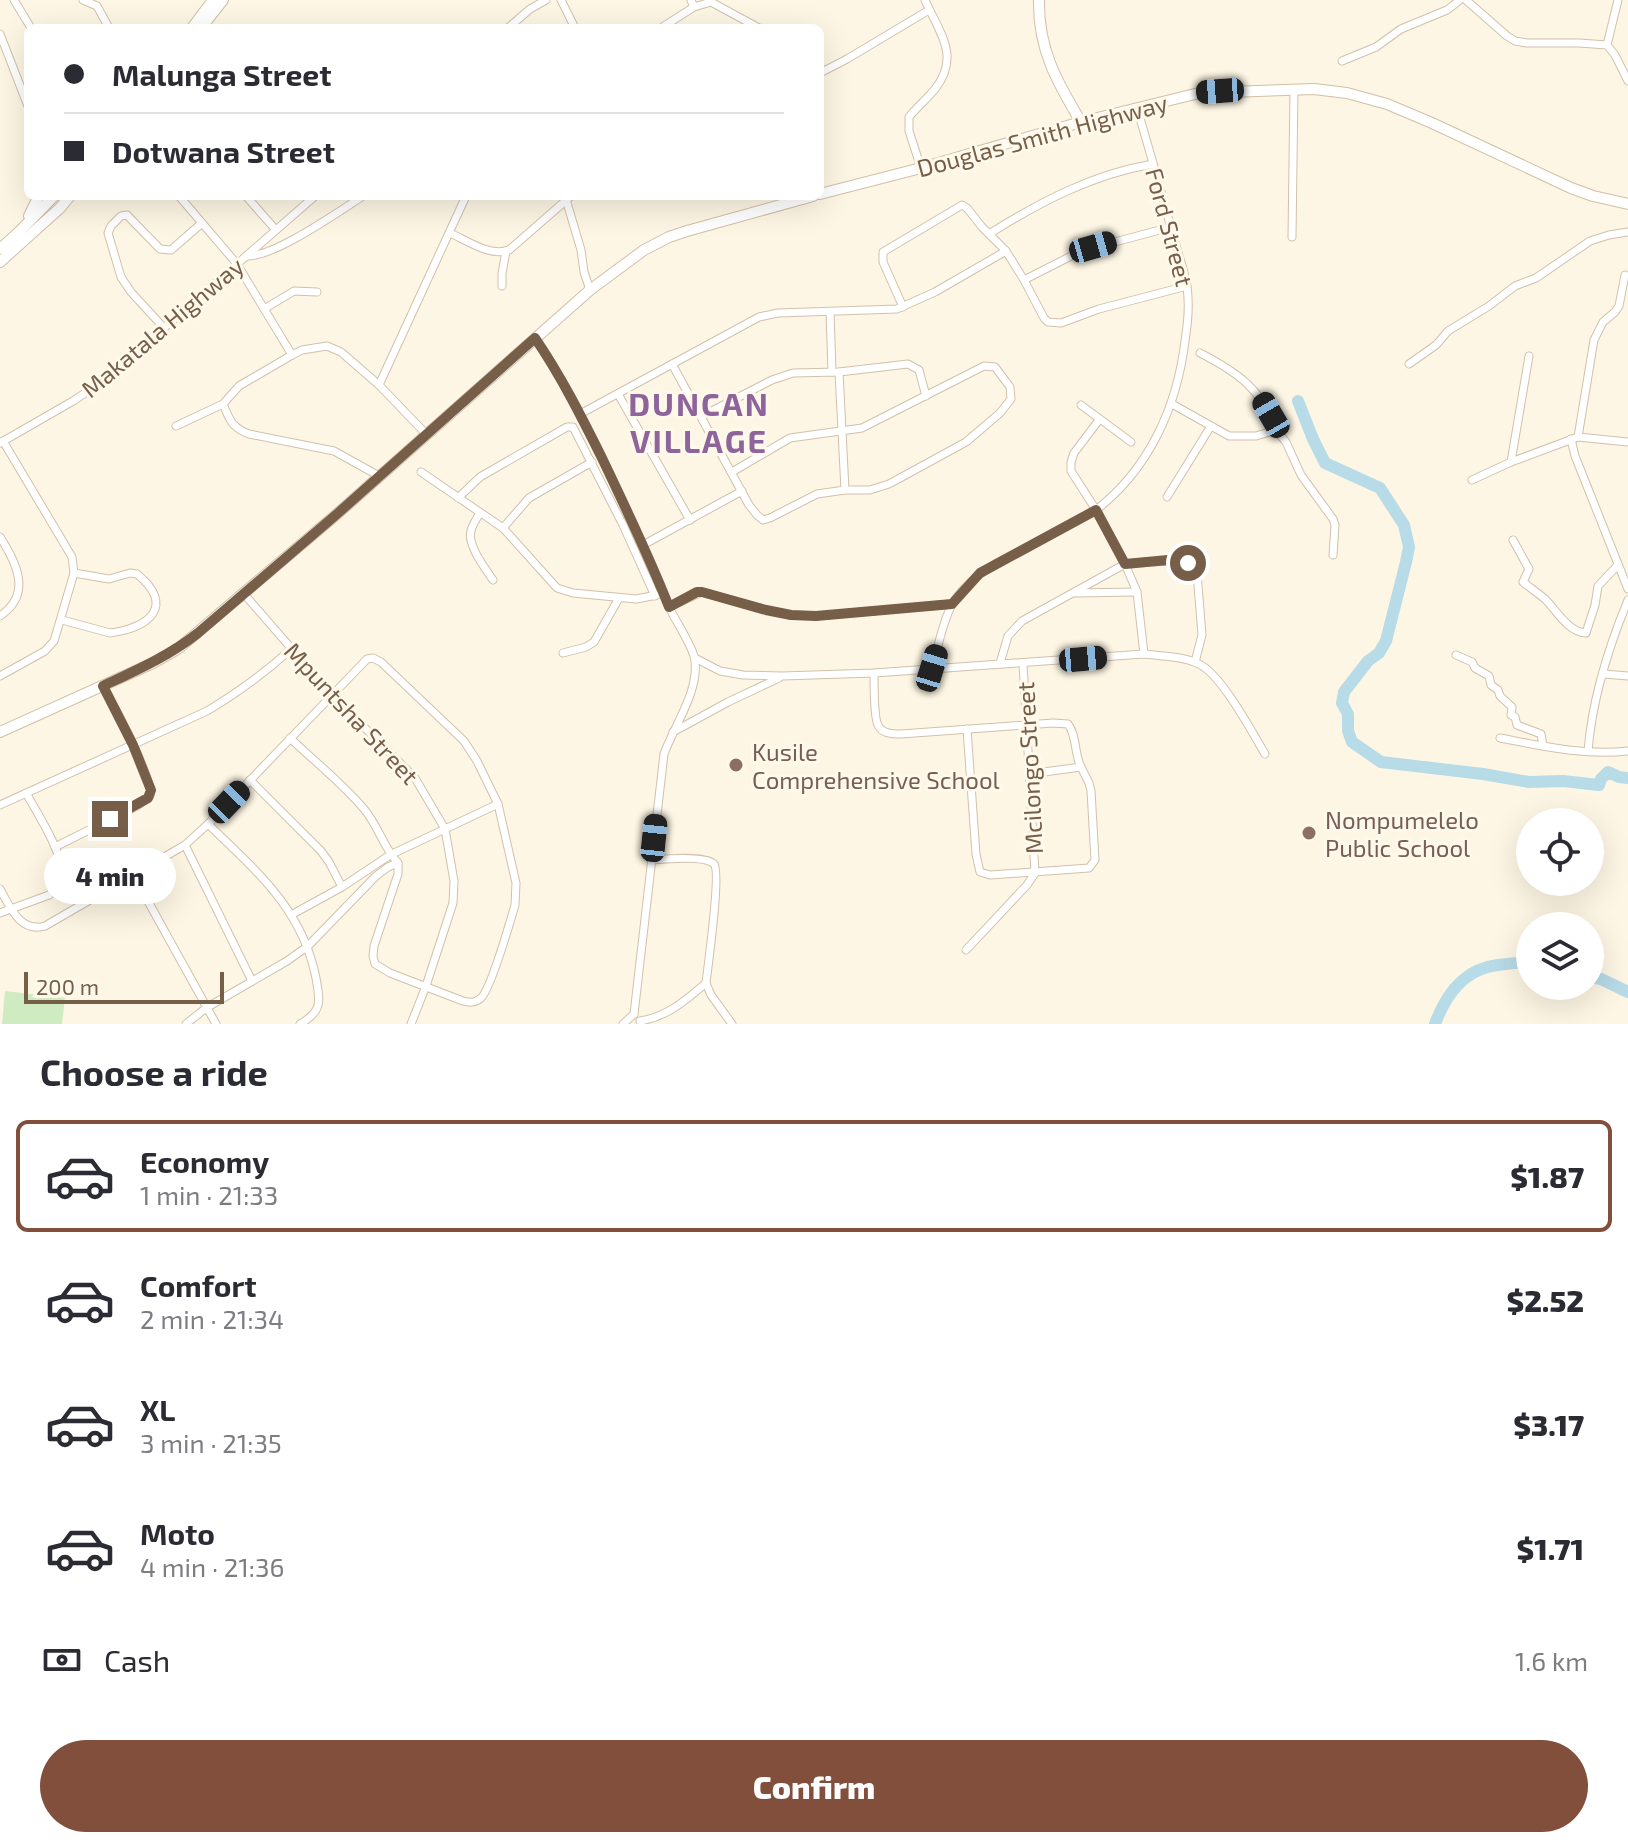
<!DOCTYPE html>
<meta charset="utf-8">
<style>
:root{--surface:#fff;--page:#f2f2f3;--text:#2b2b33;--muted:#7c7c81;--line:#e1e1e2;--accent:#814f3b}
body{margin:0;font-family:"Exo 2",sans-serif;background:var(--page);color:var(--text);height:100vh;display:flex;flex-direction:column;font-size:30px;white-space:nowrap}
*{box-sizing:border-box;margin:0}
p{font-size:26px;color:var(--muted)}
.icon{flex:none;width:44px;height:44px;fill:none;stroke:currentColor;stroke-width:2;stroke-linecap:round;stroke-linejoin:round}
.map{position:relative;height:1024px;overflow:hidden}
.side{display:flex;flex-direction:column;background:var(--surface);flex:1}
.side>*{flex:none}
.hud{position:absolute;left:24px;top:24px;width:800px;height:176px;border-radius:12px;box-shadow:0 8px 32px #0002;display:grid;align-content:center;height:176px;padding:0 40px;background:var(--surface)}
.tools{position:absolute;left:1516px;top:808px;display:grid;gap:16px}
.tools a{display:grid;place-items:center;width:88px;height:88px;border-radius:50%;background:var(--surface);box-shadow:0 8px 32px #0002;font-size:40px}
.scale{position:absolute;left:24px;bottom:20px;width:200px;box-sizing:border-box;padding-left:8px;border:4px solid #765e48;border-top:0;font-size:22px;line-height:28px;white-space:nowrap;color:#765e48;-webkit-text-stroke:6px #fff9eb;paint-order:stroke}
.end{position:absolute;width:36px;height:36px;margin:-18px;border:10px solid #765e48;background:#fff;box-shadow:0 0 0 4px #fff}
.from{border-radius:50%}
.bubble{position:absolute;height:56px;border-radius:28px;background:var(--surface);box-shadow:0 8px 32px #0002;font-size:26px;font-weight:800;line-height:56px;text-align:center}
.car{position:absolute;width:24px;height:48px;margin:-24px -12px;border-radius:10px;box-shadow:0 0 6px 2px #0007;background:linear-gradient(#222 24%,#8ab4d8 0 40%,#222 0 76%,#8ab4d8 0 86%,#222 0)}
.hud b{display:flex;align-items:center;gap:28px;height:76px;font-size:30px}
.hud b+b{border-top:2px solid var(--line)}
.hud i{width:20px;height:20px;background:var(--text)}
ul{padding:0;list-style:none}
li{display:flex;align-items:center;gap:24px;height:112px;margin:0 16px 12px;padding:0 24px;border:4px solid transparent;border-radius:12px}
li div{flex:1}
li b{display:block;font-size:30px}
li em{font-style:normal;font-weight:800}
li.selected{border-color:var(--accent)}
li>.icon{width:72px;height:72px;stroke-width:1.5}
h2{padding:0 40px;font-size:36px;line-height:96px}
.pay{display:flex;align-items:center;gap:20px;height:88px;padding:0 40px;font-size:30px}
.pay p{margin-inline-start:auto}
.primary-button{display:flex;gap:16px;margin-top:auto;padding:16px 40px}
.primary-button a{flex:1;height:92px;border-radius:48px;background:var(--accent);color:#fff;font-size:32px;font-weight:800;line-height:92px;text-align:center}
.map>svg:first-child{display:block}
.green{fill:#ceebc2}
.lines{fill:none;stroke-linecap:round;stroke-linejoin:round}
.river{stroke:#b7dbe7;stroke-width:12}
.street-casing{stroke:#d1c1ac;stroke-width:9}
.secondary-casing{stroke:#d2bfa7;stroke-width:12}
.street{stroke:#fff;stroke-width:7}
.secondary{stroke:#fff;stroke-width:10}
.route{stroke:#765e48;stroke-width:10}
.education-dot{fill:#8d6e63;stroke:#fff9eb;stroke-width:3}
.labels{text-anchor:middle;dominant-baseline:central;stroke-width:6;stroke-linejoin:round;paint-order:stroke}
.street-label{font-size:24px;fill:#765e48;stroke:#fff9eb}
.education-label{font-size:24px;fill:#785e54;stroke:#fff9eb;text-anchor:start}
.district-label{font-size:32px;font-weight:bold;letter-spacing:2px;fill:#8e649a;stroke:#fff9eb}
</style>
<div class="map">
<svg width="1628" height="1024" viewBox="0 0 1628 1024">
<rect width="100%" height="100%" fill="#fdf6e4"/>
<path class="green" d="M5,991L65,998L62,1024H2Z"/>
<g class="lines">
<g class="river">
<path d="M1298,401L1313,439L1325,463L1380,488L1404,525L1409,547L1406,562L1386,641L1379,653L1368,661L1344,692L1342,703L1348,714V731L1352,742L1381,762L1483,774L1529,782L1563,781L1599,785L1601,779L1608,772L1619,777L1628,778"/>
<path d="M1590,977L1601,979L1628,992"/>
<path d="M1435,1024C1446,994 1464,969 1498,965C1510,963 1518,964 1530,960"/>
</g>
<g class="street-casing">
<g id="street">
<path d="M14,0L31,28"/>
<path d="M83,0L97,6L109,28"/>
<path d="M561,0L575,28"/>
<path d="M1466,0L1507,36L1515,41L1527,43H1579L1607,45L1615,55L1628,81"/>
<path d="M694,7L711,2L759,28"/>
<path d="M508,28L530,9L546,0"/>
<path d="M661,28L694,7L691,0"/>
<path d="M0,34L28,106"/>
<path d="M1607,45L1618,0"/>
<path d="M1342,61L1376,47L1401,29L1447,10L1460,0"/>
<path d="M820,73L847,59L929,10"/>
<path d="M921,168L909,131V117C917,107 927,99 935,89C961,56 939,32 925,0"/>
<path d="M179,196L237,264L292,355"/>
<path d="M246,196L275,229"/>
<path d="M565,196L581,250L584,272L590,290"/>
<path d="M450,233C468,241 490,257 509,250L571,196"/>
<path d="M989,234C1040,202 1093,174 1153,164"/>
<path d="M1292,237L1294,89"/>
<path d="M246,256C273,258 338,212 363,196"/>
<path d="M1024,280L1081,251L1171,227"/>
<path d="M502,286V274L506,251"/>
<path d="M903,307L883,262V252L962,205L967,208L982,227L1006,251L1024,280L1044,318L1048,322L1061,323L1099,309L1187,286"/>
<path d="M264,309L294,291L317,292"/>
<path d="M830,312L832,372"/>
<path d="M164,328L131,292L121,277L108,233L111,226L121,216L127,215L160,249L171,250L202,223"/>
<path d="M535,338C591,422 628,516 669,607C676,622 689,640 694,656C702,687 674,726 664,754L634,1014"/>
<path d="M672,364L749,505L757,515L763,520L770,518L817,494L845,490H870L889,484L966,442L1000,413L1011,399L1010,387L995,367L984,366L862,428L790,438L732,472"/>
<path d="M1409,364L1436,345L1448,331L1489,306L1515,286L1536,278L1590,241L1609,235L1628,232"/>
<path d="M839,372L845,490"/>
<path d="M379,385L466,196"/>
<path d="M618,394L690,520"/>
<path d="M223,404C230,420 231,427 249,434L334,451L379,476"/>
<path d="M1172,404L1229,436H1256L1276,430C1262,389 1237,372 1200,353"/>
<path d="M1081,405L1131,442"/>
<path d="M580,414L759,317L778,313L897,309L935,292L1006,251"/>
<path d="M702,416L772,380L793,373L839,372L908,364L919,370L926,396"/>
<path d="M1099,420L1074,453L1071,462V471L1096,510L1125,564L1137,592L1144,654"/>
<path d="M176,426L223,404L239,386L292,355L302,350L327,346L341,352L379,385L427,435"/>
<path d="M1276,430L1286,442L1301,475L1333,519L1335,525L1333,555"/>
<path d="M1578,437L1594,340L1603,322L1615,312L1619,306L1625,275"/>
<path d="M1571,439L1575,456L1628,589"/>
<path d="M0,443L73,401L102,382L315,196"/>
<path d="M1511,462L1529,356"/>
<path d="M421,472L503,528L557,588L573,593L636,599L657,595"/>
<path d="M1472,480L1511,462L1578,437L1628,442"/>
<path d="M1167,497L1211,426"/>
<path d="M458,498L480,477L567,427H573L623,525L655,596"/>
<path d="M480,513C477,518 472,525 471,531C467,545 485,568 493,580"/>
<path d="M503,528L529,498L592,462"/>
<path d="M0,537C16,562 33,594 0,616"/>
<path d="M1513,540L1529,569L1523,582C1530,588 1538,593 1545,599C1557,611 1568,632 1586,633L1595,605L1598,586L1618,565"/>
<path d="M643,545L742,491"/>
<path d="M1075,593L1137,592"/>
<path d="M244,594L332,695L415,778L445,829L454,881L453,903L426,986L411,1024"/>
<path d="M669,607L702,592L766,610L791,615L816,616L952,604"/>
<path d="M62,620L110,633C149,628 176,606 137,574L130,573L109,579L74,573"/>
<path d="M563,653L586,647L594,642L619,598"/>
<path d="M1456,655L1472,662L1475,668L1489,676L1491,685L1498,690L1500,696L1512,707L1511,715L1515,717L1517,725L1541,734L1543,746"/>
<path d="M695,658L720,671L743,675L782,676L874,673L1144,654C1161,656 1183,656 1199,664C1221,674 1252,732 1265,754"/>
<path d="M1000,663L1008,636L1022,621L1125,564L1145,562L1180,561L1194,567L1197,573L1202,635L1195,662"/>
<path d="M1023,664L1035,873"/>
<path d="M932,668C938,649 942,622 952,605C961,588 979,574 995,564L1096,510C1149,469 1177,407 1185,341C1187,328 1189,312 1188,299C1188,279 1179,258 1174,239C1162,195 1150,152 1137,108"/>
<path d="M874,673C874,683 874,718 878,725C882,734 893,734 901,734L1053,723L1068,724C1077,736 1074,753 1081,767"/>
<path d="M1604,674L1628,676"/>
<path d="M0,676L45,651L54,641L74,573L72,557L3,441"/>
<path d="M967,729L976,854L980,872L990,875L1089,868L1095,860L1091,791L1089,783L1081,767L1029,774"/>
<path d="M673,732L728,702L779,678"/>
<path d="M1500,738C1542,746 1585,756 1628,751"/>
<path d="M1588,751C1592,701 1609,646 1628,600"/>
<path d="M250,780L321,851L329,862L342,887"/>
<path d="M0,805L207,711C237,693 265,673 291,649"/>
<path d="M208,824C256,871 302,908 316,978C320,1001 323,1011 300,1024"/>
<path d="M185,845L252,981"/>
<path d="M55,847L137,806L150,796C153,777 114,706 103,686"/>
<path d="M652,860C664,859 705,855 714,864C721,872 708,966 706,983L711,995L732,1024"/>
<path d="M134,876L216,1024"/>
<path d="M0,889C10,907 20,933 45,926L185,845L208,824L367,659L373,658L381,662L464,741L477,761L498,804L516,883L515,905C510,922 491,989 481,998C475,1003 470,1003 463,1001L390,973L375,964L373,956L374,946L398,874V863C383,847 378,825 364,809C342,783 314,761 290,738"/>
<path d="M0,913L49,895C54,891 59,887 62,880C68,861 36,811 26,793"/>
<path d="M291,915L342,887L390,855L498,804"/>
<path d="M966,950L1027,885L1035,873"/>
<path d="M640,1021C667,1017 686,1000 706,983"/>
<path d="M186,1024L206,1008L287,961L308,946L376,876L388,867L398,863"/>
<path d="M623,1024L634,1014"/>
</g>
</g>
<g class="secondary-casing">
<g id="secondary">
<path d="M1039,0C1038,49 1057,82 1081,122"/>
<path d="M192,28L213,0"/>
<path d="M201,28L223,0"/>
<path d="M820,194L921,168L1081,122L1199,93L1314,89L1347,93L1387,104L1432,123L1571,188L1593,196L1628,204"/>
<path d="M29,216L39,196"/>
<path d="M0,249L20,231L54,196"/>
<path d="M0,262L60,208L70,196"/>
<path d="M0,732L153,663L179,648L337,514L590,290L644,250L669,237L687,231L813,196"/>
</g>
</g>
<use href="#street" class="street"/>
<use href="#secondary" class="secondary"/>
</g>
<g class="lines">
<path class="route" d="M110,819L148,798L151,790L133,745L103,686C137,670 169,656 198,633L337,514L535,338C561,376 581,416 601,456C625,506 649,556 669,607L697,592H702L766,610L791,615L816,616L952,604L980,573L1096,510L1125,564L1168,560L1188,563"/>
</g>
<g class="education-dot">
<circle cx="736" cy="765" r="8"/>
<circle cx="1309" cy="833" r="8"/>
</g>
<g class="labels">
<g class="street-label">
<text transform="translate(1042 135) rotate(-15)">Douglas Smith Highway</text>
<text transform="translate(1170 227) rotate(75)">Ford Street</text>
<text transform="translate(162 327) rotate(-40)">Makatala Highway</text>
<text transform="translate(352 713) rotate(47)">Mpuntsha Street</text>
<text transform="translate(1029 768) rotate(-93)">Mcilongo Street</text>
</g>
<g class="education-label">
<text x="752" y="751">Kusile<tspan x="752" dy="28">Comprehensive School</tspan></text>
<text x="1325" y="819">Nompumelelo<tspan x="1325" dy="28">Public School</tspan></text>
</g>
<g class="district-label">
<text x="699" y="403">DUNCAN<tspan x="699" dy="37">VILLAGE</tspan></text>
</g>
</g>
</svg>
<div class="tools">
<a><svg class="icon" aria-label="locate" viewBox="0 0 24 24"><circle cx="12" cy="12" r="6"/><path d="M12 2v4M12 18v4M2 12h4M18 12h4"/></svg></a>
<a><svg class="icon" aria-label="layers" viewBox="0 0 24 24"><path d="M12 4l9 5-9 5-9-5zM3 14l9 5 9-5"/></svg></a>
</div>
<div class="scale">200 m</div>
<i class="end from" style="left:1188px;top:563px"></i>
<i class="end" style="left:110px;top:819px"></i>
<div class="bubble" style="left:44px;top:848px;width:132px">4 min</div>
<i class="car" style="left:1220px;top:91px;rotate:266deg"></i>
<i class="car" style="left:1093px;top:247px;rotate:74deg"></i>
<i class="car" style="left:1271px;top:415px;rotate:330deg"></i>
<i class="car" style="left:1083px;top:659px;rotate:85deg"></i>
<i class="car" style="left:932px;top:668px;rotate:17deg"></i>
<i class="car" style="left:229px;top:802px;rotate:44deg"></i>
<i class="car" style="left:654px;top:838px;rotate:6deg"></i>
<div class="hud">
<b><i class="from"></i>Malunga Street</b>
<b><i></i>Dotwana Street</b>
</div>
</div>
<section class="side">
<h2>Choose a ride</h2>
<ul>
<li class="selected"><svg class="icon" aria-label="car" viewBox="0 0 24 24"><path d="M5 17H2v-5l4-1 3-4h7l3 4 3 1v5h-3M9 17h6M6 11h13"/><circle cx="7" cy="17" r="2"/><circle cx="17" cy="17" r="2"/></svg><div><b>Economy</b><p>1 min · 21:33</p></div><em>$1.87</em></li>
<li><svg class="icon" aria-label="car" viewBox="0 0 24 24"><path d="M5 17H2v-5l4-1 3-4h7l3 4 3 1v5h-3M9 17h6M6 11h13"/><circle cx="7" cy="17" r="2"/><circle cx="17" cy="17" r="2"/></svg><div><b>Comfort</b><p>2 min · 21:34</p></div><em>$2.52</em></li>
<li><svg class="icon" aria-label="car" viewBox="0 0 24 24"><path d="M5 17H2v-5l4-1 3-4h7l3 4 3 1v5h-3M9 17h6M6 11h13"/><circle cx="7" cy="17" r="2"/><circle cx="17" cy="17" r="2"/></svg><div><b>XL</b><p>3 min · 21:35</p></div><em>$3.17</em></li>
<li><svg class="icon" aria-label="car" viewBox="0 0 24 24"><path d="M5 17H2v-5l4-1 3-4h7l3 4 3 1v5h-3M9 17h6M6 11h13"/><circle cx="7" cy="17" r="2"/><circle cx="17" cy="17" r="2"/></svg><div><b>Moto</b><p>4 min · 21:36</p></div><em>$1.71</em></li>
</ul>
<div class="pay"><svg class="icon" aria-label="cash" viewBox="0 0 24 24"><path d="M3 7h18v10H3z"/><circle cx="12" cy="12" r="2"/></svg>Cash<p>1.6 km</p></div>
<div class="primary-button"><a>Confirm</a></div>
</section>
